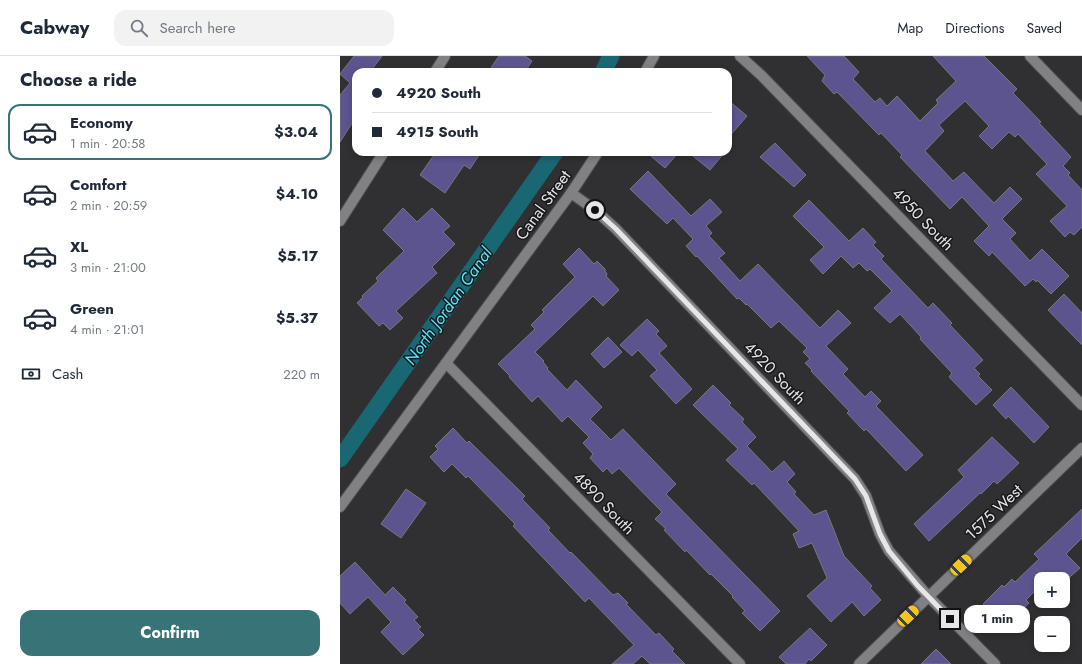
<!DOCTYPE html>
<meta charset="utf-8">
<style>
:root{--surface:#fff;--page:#f2f2f3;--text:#1f2937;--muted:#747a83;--line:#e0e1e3;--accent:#377377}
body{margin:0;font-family:Jost,sans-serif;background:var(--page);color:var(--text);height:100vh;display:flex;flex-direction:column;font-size:15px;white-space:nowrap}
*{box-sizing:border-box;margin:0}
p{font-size:13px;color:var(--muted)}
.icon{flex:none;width:22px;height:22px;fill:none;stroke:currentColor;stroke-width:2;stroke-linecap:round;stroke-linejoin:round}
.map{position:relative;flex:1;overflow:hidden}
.details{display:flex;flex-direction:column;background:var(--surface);width:340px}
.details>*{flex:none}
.top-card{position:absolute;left:12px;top:12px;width:380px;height:88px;border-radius:12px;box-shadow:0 2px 6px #0003;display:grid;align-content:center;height:88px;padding:0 20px;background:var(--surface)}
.fabs{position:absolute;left:694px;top:516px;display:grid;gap:8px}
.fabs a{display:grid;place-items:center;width:36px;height:36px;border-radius:8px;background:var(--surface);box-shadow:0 2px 6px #0003;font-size:20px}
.end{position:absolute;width:18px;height:18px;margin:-9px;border:5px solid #e6e6e8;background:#111;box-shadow:0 0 0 2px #111}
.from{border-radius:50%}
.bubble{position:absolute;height:28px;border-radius:12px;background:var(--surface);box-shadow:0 2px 6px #0003;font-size:13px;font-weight:700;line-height:28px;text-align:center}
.car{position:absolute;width:12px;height:24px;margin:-12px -6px;border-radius:5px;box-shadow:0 0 3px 1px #0007;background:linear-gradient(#f5c518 24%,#345 0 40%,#f5c518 0 76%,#345 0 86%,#f5c518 0)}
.top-card b{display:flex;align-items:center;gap:14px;height:38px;font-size:15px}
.top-card b+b{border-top:1px solid var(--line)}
.top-card i{width:10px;height:10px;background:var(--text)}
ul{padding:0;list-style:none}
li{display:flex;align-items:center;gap:12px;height:56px;margin:0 8px 6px;padding:0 12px;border:2px solid transparent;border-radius:12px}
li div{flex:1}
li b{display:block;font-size:15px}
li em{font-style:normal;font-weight:700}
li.active{border-color:var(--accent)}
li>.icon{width:36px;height:36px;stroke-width:1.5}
h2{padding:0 20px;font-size:18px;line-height:48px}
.pay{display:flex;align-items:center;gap:10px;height:44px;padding:0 20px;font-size:15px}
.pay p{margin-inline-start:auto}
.cta{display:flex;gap:8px;margin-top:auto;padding:8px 20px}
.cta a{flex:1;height:46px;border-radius:12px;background:var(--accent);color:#fff;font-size:16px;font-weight:700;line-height:46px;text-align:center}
header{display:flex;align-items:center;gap:24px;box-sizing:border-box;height:56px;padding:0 20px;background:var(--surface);border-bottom:1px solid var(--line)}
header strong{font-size:19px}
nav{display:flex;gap:22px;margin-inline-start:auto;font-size:14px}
.search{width:280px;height:36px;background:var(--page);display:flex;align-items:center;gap:10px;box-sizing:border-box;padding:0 14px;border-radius:12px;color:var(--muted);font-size:15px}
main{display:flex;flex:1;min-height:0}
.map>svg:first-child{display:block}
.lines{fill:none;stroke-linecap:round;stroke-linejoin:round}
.canal{stroke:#186773;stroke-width:17}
.building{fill:#5b548f;stroke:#77777a}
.minor-casing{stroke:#4e4e50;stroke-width:12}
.minor{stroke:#818184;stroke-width:10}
.route{stroke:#e6e6e8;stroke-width:5}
.labels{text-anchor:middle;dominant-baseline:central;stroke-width:3;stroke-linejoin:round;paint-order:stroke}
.street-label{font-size:16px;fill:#e6e6e8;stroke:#18181a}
.water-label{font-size:17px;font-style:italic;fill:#59e5fb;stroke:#18181a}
</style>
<header>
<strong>Cabway</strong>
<div class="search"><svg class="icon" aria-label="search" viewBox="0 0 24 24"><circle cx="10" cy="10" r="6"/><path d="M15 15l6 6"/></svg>Search here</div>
<nav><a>Map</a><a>Directions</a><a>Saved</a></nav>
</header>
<main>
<section class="details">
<h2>Choose a ride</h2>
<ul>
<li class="active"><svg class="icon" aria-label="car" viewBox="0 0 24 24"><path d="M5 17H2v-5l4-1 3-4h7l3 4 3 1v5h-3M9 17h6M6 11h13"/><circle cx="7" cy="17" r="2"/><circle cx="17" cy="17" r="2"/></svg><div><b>Economy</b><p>1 min · 20:58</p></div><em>$3.04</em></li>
<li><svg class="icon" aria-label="car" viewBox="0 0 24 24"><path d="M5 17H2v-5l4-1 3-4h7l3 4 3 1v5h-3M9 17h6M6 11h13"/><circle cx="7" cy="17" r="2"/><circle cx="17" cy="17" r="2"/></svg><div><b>Comfort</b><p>2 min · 20:59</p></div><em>$4.10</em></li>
<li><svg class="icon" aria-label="car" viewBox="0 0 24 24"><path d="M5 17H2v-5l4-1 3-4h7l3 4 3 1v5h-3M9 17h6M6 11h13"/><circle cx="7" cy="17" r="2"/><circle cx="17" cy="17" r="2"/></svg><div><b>XL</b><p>3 min · 21:00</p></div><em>$5.17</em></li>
<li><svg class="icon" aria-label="car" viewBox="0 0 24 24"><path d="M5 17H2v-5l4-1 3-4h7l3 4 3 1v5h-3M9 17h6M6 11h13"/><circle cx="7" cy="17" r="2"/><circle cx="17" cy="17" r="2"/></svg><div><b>Green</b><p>4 min · 21:01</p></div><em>$5.37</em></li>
</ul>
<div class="pay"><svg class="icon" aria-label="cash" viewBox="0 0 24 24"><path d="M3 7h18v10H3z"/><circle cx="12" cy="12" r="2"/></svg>Cash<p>220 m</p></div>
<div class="cta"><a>Confirm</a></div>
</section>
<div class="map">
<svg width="742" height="608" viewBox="0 0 742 608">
<rect width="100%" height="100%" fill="#303033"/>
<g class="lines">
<g class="canal">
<path d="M263,16L271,0"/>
<path d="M0,403L215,96"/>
</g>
</g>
<g class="building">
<path d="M14,0H42L30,16H16V61L0,86V39L10,27L0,18Z"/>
<path d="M159,0H185L192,5L185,16H148Z"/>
<path d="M467,0H504L519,16L513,23L535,46L540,42L547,50L557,40L580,65L598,47L596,44L616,25L593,0H644L677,33L673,37L701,66L699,67L731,101L723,110L730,117L728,119L742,134V171L734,179L730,176L725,181L710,165L727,150L696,118L707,108L678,78L675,81L669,76L652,93L639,80L649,70L625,45L599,69L604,75L585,95L613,125L624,116L654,147L670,131L682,143L662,163L676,177L670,183L690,205L702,193L729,220L711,238L697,224L696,226L693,223L685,230L652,196L649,200L634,185L649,170L622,141L610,153L560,101L562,99L541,77L539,79L497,36L494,38L482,25L485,19Z"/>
<path d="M388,44L407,60L388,82Z"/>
<path d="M435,87L466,119L454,131L420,101Z"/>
<path d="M96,96H141L130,113L124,109L105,137L80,119Z"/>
<path d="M306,96H339L325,112Z"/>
<path d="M348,96H385L370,114Z"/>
<path d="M308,115L351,160L370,143L382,156L366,170L372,177L369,180L385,197L379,202L400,225L418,208L480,272L498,254L511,267L486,290L508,313L503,318L525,341L531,335L541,345L536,350L583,399L566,415L526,373L524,375L507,357L509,355L471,315L472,314L465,307L470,303L463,296L467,292L439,265L431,272L407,248L406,249L399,242L397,243L357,200L356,201L346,190L353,183L333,162L327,168L290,133Z"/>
<path d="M469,144L509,185L523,172L536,186L533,189L544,200L541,203L588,252L593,247L612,267L610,269L643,304L634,312L640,318L638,320L652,334L636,349L609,321L612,317L580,283L581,281L560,258L550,267L534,252L552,235L530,213L527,215L519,207L513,212L501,200L483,218L470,204L484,191L453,160Z"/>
<path d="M63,152L77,166L92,152L110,170L103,176L115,188L92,211L97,217L56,255L63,262L50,274L43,267L39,270L17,247L23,241L22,240L38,225L36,222L64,195L43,174Z"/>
<path d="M239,192L254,208L257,205L265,213V215L267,218L266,220L279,234L263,250L253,240L195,296L204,305L203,306L208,312L207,313L227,334L236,324L262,351L250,363L271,384L283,373L336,428L326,438L440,555L420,575L402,557L405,555L392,541L393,540L371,518L370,519L346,494L345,496L324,474L326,473L315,463L322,456L279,412L272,418L267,412L263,416L250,402L253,398L243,387L249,381L228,360L222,366L198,340L192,346L169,321L170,320L158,308L195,273L191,269L204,256L202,254L235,221L223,208Z"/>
<path d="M724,238L742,257V289L708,254Z"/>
<path d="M307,263L319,275L316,278L327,290L319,297L352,333L336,348L310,320L317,314L298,294L292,300L280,289Z"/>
<path d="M268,281L282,296L264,312L251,298Z"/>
<path d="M373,329L391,347L389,349L404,363L402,366L416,381L407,390L432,416L444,405L455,418L447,426L456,436L454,438L474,459L486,454L504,500L532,530L530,532L541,544L524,560L512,546L491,566L467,540L487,522L472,487L459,492L453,478L459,475L414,427L412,429L386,404L398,393L353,349Z"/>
<path d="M671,331L709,371L694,387L668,360L666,363L653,349Z"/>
<path d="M113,372L127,387L129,385L185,440L182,443L210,472L208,474L230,497L231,496L273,539L278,537L288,547L286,548L316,579L319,577L334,593L332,595L345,608H310L302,600L293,608H272L294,589L249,542L245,546L173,470L175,468L128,420L126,422L112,408L104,416L90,401L98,393L95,390Z"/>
<path d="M652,381L679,407L657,428L654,425L641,438L640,437L589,485L574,468L624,421L618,414Z"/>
<path d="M66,433L86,447L61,482L41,468Z"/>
<path d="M742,453V482L726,498L740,512L723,527V523H719L713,517L707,523H701V529L686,544L689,547L678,557L675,554L662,566L643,548L662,529L664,531L672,523L675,526L699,503L694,498Z"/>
<path d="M15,506L45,539L53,531L66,544L64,546L78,561L74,564L81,571L78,573L84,579L63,599L41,576L51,566L28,541L10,558L0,547V520Z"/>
<path d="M470,572L487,589L471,605L469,603L465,608H446L439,601Z"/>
<path d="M596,593L611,608H581Z"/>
</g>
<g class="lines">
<g class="minor-casing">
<g id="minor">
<path d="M400,0L421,19L742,349"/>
<path d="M690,0L742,54"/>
<path d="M95,16L105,0"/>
<path d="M305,16L314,0"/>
<path d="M231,137L255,154L276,173L515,423L526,440L540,478L549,495L588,540L655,608"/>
<path d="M0,165L44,96"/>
<path d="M106,307L400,608"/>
<path d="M0,451L231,137L258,96"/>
<path d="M519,608L742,392"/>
</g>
</g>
<use href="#minor" class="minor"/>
</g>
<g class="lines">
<path class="route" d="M255,154L276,173L515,423L526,440L540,478L549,495L578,530L610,563"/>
</g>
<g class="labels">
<g class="street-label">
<text transform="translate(203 149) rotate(-54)">Canal Street</text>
<text transform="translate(583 163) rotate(46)">4950 South</text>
<text transform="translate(435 317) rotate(46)">4920 South</text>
<text transform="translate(264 447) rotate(46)">4890 South</text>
<text transform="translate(654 456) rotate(-44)">1575 West</text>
</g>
<g class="water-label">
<text transform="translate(108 250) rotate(-55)">North Jordan Canal</text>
</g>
</g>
</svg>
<div class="fabs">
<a>+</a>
<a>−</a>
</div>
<i class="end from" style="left:255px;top:154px"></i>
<i class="end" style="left:610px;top:563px"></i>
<div class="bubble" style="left:624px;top:549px;width:66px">1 min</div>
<i class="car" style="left:621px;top:509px;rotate:46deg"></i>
<i class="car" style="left:568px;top:560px;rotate:46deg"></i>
<div class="top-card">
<b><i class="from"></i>4920 South</b>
<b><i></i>4915 South</b>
</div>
</div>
</main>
